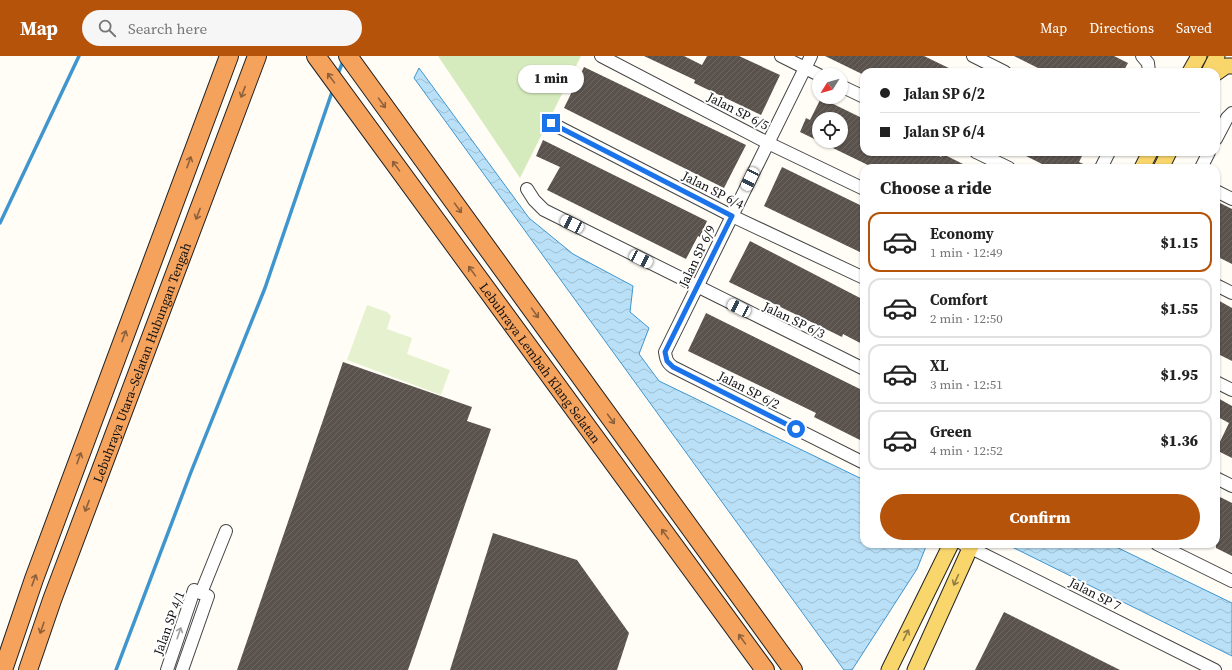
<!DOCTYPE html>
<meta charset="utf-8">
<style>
:root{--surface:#fff;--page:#f6f6f6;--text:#222;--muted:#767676;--line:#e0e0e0;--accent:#b45309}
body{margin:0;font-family:"Source Serif 4",serif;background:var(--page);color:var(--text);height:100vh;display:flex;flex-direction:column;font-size:15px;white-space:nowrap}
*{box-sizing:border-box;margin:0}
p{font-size:13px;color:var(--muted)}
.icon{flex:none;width:22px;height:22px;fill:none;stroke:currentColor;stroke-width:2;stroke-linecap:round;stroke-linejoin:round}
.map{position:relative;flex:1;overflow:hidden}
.details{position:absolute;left:860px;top:108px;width:360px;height:384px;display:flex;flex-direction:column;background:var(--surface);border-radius:12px;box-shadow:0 1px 3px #0004}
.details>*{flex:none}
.hud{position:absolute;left:860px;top:12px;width:360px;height:88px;border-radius:12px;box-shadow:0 1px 3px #0004;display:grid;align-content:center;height:88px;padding:0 20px;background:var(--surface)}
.needle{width:26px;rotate:233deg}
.buttons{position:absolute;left:812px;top:12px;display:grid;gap:8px}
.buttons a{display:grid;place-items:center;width:36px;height:36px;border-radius:50%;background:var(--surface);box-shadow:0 1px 3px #0004;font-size:20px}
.end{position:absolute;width:18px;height:18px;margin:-9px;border:5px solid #1a73e8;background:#fff;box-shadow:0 0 0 2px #fff}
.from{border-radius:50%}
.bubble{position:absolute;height:28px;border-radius:14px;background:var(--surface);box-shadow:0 1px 3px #0004;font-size:13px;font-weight:800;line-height:28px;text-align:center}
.car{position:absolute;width:12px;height:24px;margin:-12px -6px;border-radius:5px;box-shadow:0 0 3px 1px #0007;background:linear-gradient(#fff 24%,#345 0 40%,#fff 0 76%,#345 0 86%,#fff 0)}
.hud b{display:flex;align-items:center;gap:14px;height:38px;font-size:15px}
.hud b+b{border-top:1px solid var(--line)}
.hud i{width:10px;height:10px;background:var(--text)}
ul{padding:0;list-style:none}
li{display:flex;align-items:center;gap:12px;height:60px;margin:0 8px 6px;padding:0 12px;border:2px solid var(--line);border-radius:12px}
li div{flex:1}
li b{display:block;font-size:15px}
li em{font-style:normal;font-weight:800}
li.selected{border-color:var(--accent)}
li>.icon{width:36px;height:36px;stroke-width:1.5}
h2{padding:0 20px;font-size:18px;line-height:48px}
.cta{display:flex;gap:8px;margin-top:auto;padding:8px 20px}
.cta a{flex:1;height:46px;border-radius:24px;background:var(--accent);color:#fff;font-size:16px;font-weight:800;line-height:46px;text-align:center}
header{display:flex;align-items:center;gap:24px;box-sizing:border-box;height:56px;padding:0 20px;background:var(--accent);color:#fff}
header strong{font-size:19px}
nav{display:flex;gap:22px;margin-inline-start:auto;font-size:14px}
.search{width:280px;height:36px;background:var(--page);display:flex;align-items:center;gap:10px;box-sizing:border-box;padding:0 14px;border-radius:22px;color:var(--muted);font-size:15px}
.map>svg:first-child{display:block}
.park{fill:#d5ebbd}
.pitch{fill:#e6f2cf}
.water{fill:url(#water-waves);stroke:#3f96cf}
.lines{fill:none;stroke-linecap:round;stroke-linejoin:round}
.stream{stroke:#3f96cf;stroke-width:3.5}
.building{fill:url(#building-hatch);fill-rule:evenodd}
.minor-casing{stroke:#444;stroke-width:14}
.major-casing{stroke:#222;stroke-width:17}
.highway-casing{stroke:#222;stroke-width:20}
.minor{stroke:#fff;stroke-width:12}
.major{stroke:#f9d66b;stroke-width:15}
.highway{stroke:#f5a25d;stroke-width:18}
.oneway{stroke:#8e613b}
.oneway2{stroke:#917d42}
.oneway3{stroke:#a0a0a0}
.route{stroke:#1a73e8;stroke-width:5}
.labels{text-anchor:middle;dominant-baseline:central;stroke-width:4;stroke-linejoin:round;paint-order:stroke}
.street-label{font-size:13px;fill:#111;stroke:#fff}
</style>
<header>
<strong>Map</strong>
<div class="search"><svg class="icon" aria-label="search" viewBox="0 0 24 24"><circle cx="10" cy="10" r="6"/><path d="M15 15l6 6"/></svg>Search here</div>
<nav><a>Map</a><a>Directions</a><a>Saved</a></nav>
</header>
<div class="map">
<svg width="1232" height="614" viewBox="0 0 1232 614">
<defs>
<pattern id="water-waves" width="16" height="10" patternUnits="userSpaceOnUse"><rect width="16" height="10" fill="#b9e0f7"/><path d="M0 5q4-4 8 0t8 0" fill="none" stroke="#9ebfd3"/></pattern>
<pattern id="building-hatch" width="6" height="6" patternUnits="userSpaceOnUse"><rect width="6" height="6" fill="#5a524d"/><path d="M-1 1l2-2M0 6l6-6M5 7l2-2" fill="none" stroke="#6d6662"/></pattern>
</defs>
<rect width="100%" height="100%" fill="#fffdf5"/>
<path class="park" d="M438,0H581L520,122Z"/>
<path class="pitch" d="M367,249L387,256L391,260L387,273L412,282L407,298L450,314L441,339L347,304Z"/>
<g class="water">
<path d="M419,12L529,162L573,198L633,230L630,256L649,272L639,298L659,325L864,424V488H927L917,513L852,614H844L414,22Z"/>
<path d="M1006,488H1110L1232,547V600Z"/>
</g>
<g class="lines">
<g class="stream">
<path d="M337,20L344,3"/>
<path d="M0,167L79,0"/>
<path d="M116,614L191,416L265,232L333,33"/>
</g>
</g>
<g class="building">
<path d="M644,0H684L702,9L707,0H739L780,19L761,59L694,27L695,24Z"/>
<path d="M825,0H924L957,16H864V19Z"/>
<path d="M1014,0H1114L1128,7L1123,16H1046Z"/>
<path d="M584,11L746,89L724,132L564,52Z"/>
<path d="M821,42L864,63V96H931L941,101L943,98L971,112H874L800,76L806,62L810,64ZM819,63H841V85H819Z"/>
<path d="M543,84L707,165L700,181L698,180L686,203L547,134L560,111L536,100Z"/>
<path d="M1018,96H1084L1079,106L1092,112H1050Z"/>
<path d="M782,111L864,151V198L764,150Z"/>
<path d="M1216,145L1232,153V208L1216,200Z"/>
<path d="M750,185L864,244V289L843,278L842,281L729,226Z"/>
<path d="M1216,243L1232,252V305L1216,297Z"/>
<path d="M706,257L864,335V386L814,361L816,357L688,295Z"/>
<path d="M343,306L472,351L467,365L491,373L408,614H237Z"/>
<path d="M1216,341L1232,350V402L1216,394L1229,367L1216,360Z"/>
<path d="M1216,439L1232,447V500L1216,492Z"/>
<path d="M493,477L577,504L629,577L617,614H450Z"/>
<path d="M1004,556L1120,614H975Z"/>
</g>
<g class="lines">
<g class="minor-casing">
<g id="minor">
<path d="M601,0L768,87L864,133"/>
<path d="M781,0L819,19"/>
<path d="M811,0L665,296C666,303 667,307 673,311L864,407"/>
<path d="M973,0L1005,16"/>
<path d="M1142,0L1148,7L1149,16"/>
<path d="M841,30L864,41"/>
<path d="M551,67L732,160L864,222"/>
<path d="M1216,83L1227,62L1232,57"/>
<path d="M976,96L1009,112"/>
<path d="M1101,112L1109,96"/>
<path d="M1201,112L1209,96"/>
<path d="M527,133L534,144L544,154L864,313"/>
<path d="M1216,135L1232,143"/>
<path d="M1216,229L1232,237"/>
<path d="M1216,326L1232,334"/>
<path d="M1216,422L1232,430"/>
<path d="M963,488L1215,614"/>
<path d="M1157,488L1232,525"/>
<path d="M201,537L226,475"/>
<path d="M167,614L194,534L208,540L182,614"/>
</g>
</g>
<g class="major-casing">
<g id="major">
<path d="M1190,16L1199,0"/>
<path d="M1209,16L1217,0"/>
<path d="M1216,17L1226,10H1232"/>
<path d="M1142,112L1150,96"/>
<path d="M1161,112L1169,96"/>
<path d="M889,614L951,488"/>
<path d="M915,614L972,488"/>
</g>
</g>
<g class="highway-casing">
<g id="highway">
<path id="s1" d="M316,0L765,614"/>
<path d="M348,0L793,614"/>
<path d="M3,614L34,523L229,0"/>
<path id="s2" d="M28,614L52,544L257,0"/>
</g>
</g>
<use href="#minor" class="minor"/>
<use href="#major" class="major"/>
<use href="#highway" class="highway"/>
</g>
<defs><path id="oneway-shaft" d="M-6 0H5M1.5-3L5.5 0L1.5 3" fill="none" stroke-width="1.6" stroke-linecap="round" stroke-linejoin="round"/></defs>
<g class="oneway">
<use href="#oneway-shaft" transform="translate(331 22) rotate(-126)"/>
<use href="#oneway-shaft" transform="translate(243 36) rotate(111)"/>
<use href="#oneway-shaft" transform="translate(382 47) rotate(54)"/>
<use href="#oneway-shaft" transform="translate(189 106) rotate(-70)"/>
<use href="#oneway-shaft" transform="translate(396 110) rotate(-126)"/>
<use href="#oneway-shaft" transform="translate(458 152) rotate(54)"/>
<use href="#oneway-shaft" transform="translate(198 158) rotate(111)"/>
<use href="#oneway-shaft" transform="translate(472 215) rotate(-126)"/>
<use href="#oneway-shaft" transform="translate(535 257) rotate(54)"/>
<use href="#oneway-shaft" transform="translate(124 280) rotate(-70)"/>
<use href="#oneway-shaft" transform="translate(611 363) rotate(54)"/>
<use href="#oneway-shaft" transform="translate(79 402) rotate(-70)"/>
<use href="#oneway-shaft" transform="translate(87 450) rotate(111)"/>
<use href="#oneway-shaft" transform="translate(665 478) rotate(-126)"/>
<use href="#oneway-shaft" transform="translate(34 524) rotate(-70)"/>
<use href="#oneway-shaft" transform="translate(42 572) rotate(109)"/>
<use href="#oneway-shaft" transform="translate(742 583) rotate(-126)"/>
</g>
<g class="oneway2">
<use href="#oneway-shaft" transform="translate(956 524) rotate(114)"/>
<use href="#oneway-shaft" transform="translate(906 579) rotate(-64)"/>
</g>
<use class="oneway3" href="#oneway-shaft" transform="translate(179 577) rotate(-71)"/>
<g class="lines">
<path class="route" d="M551,67L732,160L665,296L667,305L673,311L796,373"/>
</g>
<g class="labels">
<g class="street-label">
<text transform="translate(738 55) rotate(27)">Jalan SP 6/5</text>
<text transform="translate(713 134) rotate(27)">Jalan SP 6/4</text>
<text transform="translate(697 200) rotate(-64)">Jalan SP 6/9</text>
<text transform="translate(794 264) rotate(26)">Jalan SP 6/3</text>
<text stroke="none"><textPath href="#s2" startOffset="328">Lebuhraya Utara–Selatan Hubungan Tengah</textPath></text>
<text stroke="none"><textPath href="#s1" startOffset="380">Lebuhraya Lembah Klang Selatan</textPath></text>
<text transform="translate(749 334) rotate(27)">Jalan SP 6/2</text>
<text transform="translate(1095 538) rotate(27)">Jalan SP 7</text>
<text transform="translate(169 567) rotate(-70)">Jalan SP 4/1</text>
</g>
</g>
</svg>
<div class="buttons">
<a><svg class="needle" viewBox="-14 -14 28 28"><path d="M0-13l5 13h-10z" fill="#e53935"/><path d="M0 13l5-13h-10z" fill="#767676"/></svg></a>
<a><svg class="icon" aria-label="locate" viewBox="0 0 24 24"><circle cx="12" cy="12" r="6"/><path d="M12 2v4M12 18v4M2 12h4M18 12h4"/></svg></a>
</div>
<i class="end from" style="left:796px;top:373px"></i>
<i class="end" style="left:551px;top:67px"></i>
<div class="bubble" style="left:518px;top:9px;width:66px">1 min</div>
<i class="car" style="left:750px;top:123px;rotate:206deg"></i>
<i class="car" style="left:572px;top:168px;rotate:297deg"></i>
<i class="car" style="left:641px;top:203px;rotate:117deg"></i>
<i class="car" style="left:739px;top:252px;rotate:296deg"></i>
<div class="hud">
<b><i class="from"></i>Jalan SP 6/2</b>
<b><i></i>Jalan SP 6/4</b>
</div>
<section class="details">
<h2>Choose a ride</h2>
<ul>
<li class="selected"><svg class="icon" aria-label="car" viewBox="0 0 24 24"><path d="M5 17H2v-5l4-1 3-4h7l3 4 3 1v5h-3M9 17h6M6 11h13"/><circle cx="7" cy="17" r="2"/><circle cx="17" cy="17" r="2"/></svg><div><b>Economy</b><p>1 min · 12:49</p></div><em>$1.15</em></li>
<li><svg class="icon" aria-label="car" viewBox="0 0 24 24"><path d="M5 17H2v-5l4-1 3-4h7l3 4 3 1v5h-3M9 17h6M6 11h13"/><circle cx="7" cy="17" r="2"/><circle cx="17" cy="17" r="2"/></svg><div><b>Comfort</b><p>2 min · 12:50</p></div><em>$1.55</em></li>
<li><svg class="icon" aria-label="car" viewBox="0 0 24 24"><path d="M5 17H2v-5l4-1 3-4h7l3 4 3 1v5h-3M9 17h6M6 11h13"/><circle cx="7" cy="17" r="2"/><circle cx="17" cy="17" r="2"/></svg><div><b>XL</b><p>3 min · 12:51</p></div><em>$1.95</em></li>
<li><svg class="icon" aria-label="car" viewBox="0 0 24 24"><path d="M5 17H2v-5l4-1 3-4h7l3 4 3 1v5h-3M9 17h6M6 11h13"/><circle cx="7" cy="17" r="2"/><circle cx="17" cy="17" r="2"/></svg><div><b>Green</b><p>4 min · 12:52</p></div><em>$1.36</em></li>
</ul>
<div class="cta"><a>Confirm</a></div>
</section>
</div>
